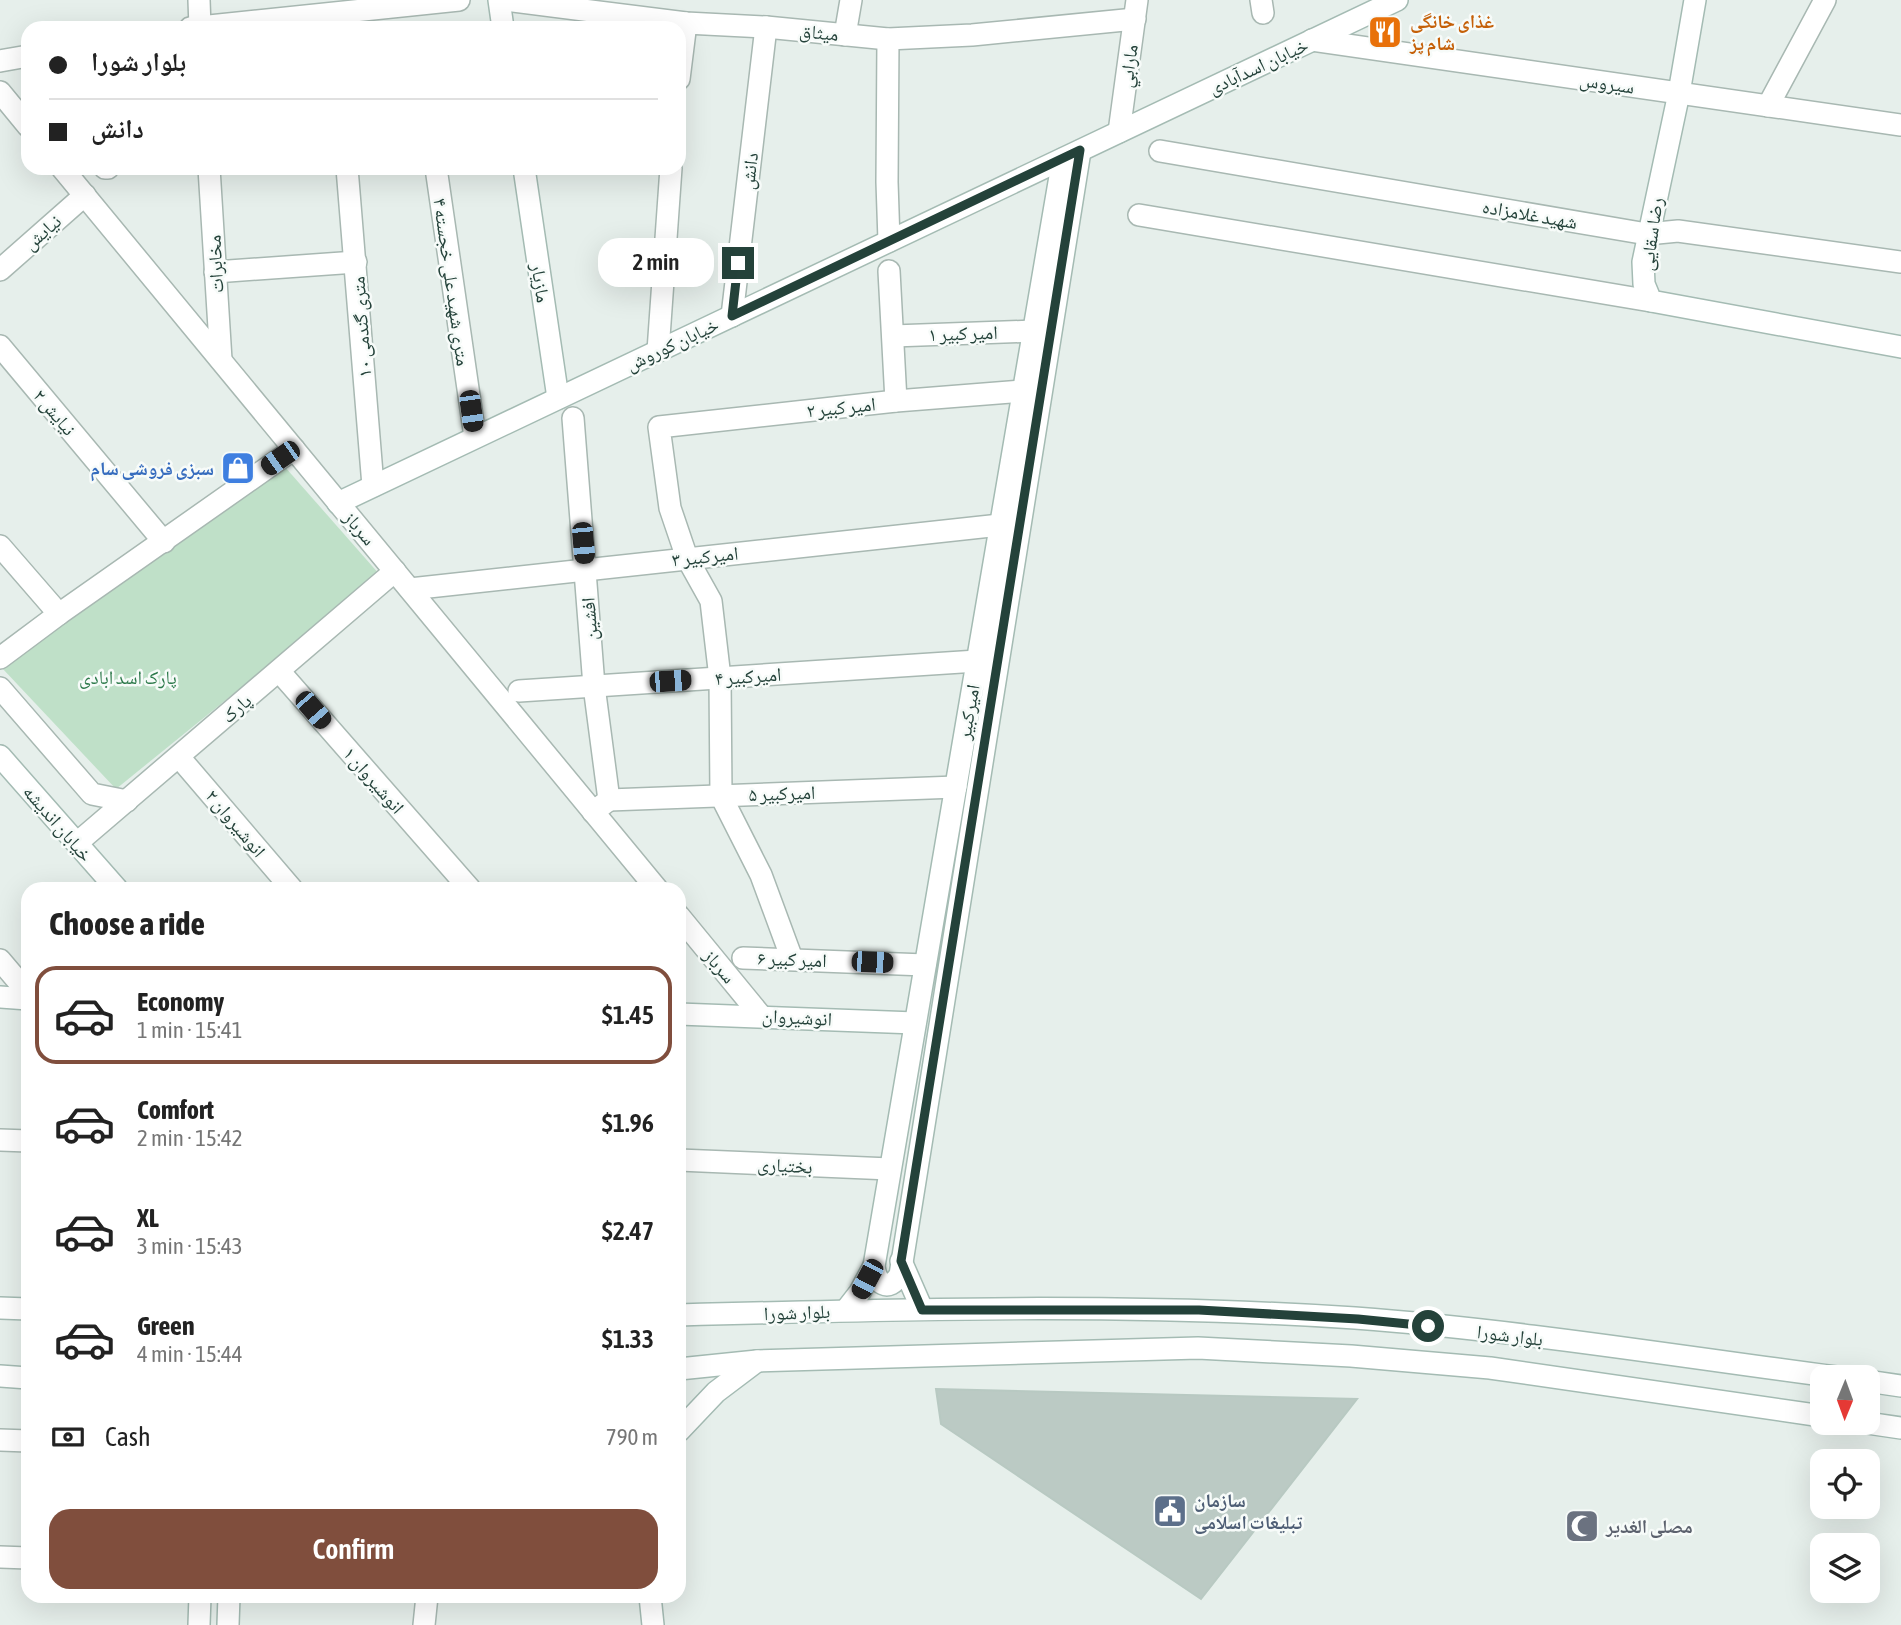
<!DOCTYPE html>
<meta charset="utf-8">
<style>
:root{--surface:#fff;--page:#f2f2f2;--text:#222;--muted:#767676;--line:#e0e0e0;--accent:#804e3d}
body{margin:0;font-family:"Asap Condensed","Noto Naskh Arabic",sans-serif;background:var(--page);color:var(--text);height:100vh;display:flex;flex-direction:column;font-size:26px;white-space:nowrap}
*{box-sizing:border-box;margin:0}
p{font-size:23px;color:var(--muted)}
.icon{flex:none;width:38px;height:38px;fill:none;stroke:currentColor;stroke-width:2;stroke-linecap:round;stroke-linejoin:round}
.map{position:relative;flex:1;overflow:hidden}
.details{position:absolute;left:21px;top:882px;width:665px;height:721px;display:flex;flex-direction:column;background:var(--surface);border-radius:21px;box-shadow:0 7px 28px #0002}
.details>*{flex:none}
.guide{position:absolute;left:21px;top:21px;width:665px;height:154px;border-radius:21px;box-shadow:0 7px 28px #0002;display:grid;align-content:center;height:154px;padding:0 28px;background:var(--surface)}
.needle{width:46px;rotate:181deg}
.fabs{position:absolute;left:1810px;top:1365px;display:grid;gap:14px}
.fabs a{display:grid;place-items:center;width:70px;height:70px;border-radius:14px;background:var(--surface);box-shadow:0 7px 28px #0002;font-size:35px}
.end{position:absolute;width:32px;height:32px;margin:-16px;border:9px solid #24423a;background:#fff;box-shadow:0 0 0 4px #fff}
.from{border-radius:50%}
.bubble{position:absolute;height:49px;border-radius:21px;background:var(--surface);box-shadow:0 7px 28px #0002;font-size:23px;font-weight:600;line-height:49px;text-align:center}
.car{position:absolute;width:21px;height:42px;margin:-21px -10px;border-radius:9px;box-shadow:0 0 5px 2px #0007;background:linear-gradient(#222 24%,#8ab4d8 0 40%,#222 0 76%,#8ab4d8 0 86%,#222 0)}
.guide b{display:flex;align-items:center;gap:24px;height:66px;font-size:26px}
.guide b+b{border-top:2px solid var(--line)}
.guide i{width:18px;height:18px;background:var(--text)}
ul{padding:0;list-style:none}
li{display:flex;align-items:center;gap:21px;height:98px;margin:0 14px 10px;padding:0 14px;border:4px solid transparent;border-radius:21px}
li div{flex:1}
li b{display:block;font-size:26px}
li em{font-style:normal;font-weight:600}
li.on{border-color:var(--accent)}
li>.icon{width:63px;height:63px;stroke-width:1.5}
h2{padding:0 28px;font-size:32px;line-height:84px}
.pay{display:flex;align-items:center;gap:18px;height:77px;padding:0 28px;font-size:26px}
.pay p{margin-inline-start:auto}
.cta{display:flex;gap:14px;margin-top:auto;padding:14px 28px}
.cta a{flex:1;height:80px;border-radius:21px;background:var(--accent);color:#fff;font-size:28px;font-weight:600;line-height:80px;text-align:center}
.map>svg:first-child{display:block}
.green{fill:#bfe0c8}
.building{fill:#bbcac4;stroke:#b8c9c2;stroke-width:2}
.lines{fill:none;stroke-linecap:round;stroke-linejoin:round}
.street-casing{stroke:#a8b8b2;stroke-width:24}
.secondary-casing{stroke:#a4bbb3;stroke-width:24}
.street{stroke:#fff;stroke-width:21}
.secondary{stroke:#fff;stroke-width:21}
.route{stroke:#24423a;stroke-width:9}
.labels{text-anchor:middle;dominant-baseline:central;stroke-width:5;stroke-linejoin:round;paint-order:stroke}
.food-label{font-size:19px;font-weight:bold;fill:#c56008;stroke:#f7fbf9;text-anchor:start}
.street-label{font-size:19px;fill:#24423a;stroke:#f7fbf9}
.shop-label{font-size:19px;font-weight:bold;fill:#366cbe;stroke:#f7fbf9;text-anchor:end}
.park-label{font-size:19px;fill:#2d7a4b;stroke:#f7fbf9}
.service-label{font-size:19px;font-weight:bold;fill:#4e5e75;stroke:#f7fbf9;text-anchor:start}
.worship-label{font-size:19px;font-weight:bold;fill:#5b616d;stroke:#f7fbf9;text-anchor:start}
</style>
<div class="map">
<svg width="1901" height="1625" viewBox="0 0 1901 1625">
<rect width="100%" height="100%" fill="#e6efeb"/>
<path class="green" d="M285,467L380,575L116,789L2,668Z"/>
<path class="building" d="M936,1389L1357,1399L1201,1599L941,1424Z"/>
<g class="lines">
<g class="street-casing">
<g id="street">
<path d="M199,0L200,28"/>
<path d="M504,0L686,23L766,27L888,39L972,35L1135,19"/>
<path d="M1261,0L1263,13"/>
<path d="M190,28L459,0"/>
<path d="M845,35L851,0"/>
<path d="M888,39L887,182L889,241"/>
<path d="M1312,40L1901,125"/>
<path d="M0,61L28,56"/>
<path d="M679,79L686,23"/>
<path d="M0,92L28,126"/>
<path d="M1768,106L1825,0"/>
<path d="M1119,132L1137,0"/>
<path d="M1160,151L1647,234L1678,231L1901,262"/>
<path d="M62,168L657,889"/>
<path d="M105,168H108"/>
<path d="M209,168L221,360"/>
<path d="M347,168L373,486"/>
<path d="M436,168L475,437"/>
<path d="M1139,215L1651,301"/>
<path d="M0,270L85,195"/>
<path d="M889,271L896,401"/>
<path d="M215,272L356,262"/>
<path d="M732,316L766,27"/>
<path d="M893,336L1034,331"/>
<path d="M0,346L164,542"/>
<path d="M658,351L671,168"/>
<path d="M573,418L594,686L609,800L593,812"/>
<path d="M0,546L59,614"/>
<path d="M410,589L1000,525"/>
<path d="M0,658L59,614L294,449"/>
<path d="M279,671L470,889"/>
<path d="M0,688L92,794L127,801"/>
<path d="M519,691L977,661"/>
<path d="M179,757L292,889"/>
<path d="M609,800L956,787"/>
<path d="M77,843L395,571"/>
<path d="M679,916L761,1016"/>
<path d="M743,958L925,965"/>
<path d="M792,959L761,875L721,796L720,678L711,601L687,558L670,508L659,427L896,401L1023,391"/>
<path d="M0,960L28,993"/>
<path d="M0,1140L28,1141"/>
<path d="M679,1160L890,1169"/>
<path d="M0,1440L28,1441"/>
<path d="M0,1557L28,1558"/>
<path d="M424,1625L427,1596"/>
</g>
</g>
<g class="secondary-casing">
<g id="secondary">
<path d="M499,0L503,28"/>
<path d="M1695,0L1679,93L1643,262L1644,284L1651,301L1901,347"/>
<path d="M1063,159L874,1266C876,1284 888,1293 900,1275L1080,151"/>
<path d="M524,168L558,398"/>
<path d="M338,503L1397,0"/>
<path d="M0,756L117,889"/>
<path d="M0,997L28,999"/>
<path d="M679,1014L915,1023"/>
<path d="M901,1261L922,1309"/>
<path d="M0,1308L28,1309"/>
<path d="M846,1310L860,1292L874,1266"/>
<path d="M679,1315C904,1309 1131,1303 1355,1318C1516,1330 1676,1356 1836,1377"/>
<path d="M679,1369L757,1361L1198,1348L1351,1356L1490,1368L1822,1416"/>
<path d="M0,1376L28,1378"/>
<path d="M1867,1381L1901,1386"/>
<path d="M1867,1423L1901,1428"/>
<path d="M679,1431L716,1392L757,1361"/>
<path d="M650,1596L653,1625"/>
<path d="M199,1625L200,1596"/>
<path d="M228,1625L229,1596"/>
</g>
</g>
<use href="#street" class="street"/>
<use href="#secondary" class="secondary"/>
</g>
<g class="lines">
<path class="route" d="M738,263L732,316L1080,150L901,1261L922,1310H1199L1358,1319L1428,1326"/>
</g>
<defs>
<g id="restaurant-square" transform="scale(1.75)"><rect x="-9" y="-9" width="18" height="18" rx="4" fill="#e8710a" stroke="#f7fbf9"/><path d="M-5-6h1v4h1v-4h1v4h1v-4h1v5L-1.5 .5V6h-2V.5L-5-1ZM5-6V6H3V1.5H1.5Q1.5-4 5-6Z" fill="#fff"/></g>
<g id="shop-square" transform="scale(1.75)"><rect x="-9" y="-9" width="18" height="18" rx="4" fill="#3f7fe0" stroke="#f7fbf9"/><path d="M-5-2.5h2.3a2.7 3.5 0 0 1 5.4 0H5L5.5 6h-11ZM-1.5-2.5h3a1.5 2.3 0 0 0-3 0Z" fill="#fff"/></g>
<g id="civic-square" transform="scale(1.75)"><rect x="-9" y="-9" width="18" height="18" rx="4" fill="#5c6f8a" stroke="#f7fbf9"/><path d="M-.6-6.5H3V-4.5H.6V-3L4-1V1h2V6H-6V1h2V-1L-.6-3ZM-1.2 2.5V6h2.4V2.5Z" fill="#fff"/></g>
<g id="mosque-square" transform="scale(1.75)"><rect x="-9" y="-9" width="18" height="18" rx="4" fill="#6b7280" stroke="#f7fbf9"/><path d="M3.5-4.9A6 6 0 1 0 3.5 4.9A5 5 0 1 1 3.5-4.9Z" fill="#fff"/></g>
</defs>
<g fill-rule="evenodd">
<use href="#restaurant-square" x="1385" y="32"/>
<use href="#shop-square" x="238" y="468"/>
<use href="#civic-square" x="1170" y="1511"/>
<use href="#mosque-square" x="1582" y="1526"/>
</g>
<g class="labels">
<g class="food-label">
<text x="1410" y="21">غذای خانگی<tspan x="1410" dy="22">شام پز</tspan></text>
</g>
<g class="street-label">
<text transform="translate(819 32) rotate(6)">میثاق</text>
<text transform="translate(1128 66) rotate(-82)">مارابي</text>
<text transform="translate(1258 66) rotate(-25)">خیابان اسدآبادی</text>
<text transform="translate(1607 83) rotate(8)">سیروس</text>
<text transform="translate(749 171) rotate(-83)">دانش</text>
<text transform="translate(1530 214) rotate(10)">شهید غلامزاده</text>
<text transform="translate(42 232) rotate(-41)">نیایش</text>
<text transform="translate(1651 234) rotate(-82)">رضا سقایی</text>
<text transform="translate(215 264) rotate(-93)">مخابرات</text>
<text transform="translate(452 282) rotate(82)">۴ متری شهید علی خجسته</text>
<text transform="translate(541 283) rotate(81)">مازیار</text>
<text transform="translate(361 327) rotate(-94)">۱۰ متری گندمی</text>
<text transform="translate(963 333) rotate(-2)">امیر کبیر ۱</text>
<text transform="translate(672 344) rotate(-25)">خیابان کوروش</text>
<text transform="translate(841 407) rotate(-6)">امیر کبیر ۲</text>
<text transform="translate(55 412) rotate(50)">نیایش ۲</text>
<text transform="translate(360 528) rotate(50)">سرباز</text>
<text transform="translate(705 556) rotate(-6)">امیرکبیر ۳</text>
<text transform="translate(589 619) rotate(-94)">افشین</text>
<text transform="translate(748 676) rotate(-4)">امیرکبیر ۴</text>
<text transform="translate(236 708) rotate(-41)">پارک</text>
<text transform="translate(968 712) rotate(-80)">امیرکبیر</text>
<text transform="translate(374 780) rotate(49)">انوشیروان ۱</text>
<text transform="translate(782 793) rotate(-2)">امیرکبیر ۵</text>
<text transform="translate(58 823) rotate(49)">خیابان اندیشه</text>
<text transform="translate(236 823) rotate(50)">انوشیروان ۲</text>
<text transform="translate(792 959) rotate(2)">امیر کبیر ۶</text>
<text transform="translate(720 966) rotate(50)">سرباز</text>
<text transform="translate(797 1017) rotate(3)">انوشیروان</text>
<text transform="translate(785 1165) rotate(3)">بختیاری</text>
<text transform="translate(797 1312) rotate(-2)">بلوار شورا</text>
<text transform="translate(1510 1335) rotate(7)">بلوار شورا</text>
</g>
<g class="shop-label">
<text x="214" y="468">سبزی فروشی سام</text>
</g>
<g class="park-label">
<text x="128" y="677">پارک اسد ابادی</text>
</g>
<g class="service-label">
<text x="1194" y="1500">سازمان<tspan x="1194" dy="22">تبلیغات اسلامی</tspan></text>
</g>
<g class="worship-label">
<text x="1606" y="1526">مصلی الغدیر</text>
</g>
</g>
</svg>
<div class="fabs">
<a><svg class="needle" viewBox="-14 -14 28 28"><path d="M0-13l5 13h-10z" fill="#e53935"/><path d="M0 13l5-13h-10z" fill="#767676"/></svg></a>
<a><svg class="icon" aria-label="locate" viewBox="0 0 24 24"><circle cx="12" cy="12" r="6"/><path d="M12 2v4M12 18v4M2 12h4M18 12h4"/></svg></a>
<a><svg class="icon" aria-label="layers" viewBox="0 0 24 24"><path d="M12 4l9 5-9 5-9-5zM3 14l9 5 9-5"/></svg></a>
</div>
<i class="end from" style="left:1428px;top:1326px"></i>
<i class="end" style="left:738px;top:263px"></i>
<div class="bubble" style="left:598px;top:238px;width:116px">2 min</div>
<i class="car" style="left:471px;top:411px;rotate:172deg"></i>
<i class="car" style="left:280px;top:458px;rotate:235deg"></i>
<i class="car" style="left:583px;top:543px;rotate:175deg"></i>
<i class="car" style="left:670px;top:681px;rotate:86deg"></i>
<i class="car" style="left:313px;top:710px;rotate:139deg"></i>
<i class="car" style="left:872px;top:962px;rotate:92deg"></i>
<i class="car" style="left:867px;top:1279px;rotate:208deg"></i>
<div class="guide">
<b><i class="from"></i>بلوار شورا</b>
<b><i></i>دانش</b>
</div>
<section class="details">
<h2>Choose a ride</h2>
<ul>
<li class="on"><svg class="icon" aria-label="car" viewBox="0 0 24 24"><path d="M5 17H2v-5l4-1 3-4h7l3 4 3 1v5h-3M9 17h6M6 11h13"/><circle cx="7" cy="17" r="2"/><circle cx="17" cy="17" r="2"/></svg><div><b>Economy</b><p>1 min · 15:41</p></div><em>$1.45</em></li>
<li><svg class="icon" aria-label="car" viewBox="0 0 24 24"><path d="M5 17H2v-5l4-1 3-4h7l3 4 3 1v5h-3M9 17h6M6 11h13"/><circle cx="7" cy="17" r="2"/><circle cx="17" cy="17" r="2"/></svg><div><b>Comfort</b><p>2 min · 15:42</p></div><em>$1.96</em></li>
<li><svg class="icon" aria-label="car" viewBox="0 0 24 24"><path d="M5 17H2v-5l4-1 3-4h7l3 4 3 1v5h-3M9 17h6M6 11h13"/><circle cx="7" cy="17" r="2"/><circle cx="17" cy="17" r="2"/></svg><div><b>XL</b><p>3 min · 15:43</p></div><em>$2.47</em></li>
<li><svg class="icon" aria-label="car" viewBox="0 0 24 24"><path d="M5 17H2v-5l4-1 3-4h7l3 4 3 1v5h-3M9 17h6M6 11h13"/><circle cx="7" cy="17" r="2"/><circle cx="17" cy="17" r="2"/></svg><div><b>Green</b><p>4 min · 15:44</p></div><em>$1.33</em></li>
</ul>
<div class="pay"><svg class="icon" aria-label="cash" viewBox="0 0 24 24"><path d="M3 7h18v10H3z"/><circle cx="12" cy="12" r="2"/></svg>Cash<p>790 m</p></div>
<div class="cta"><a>Confirm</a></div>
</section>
</div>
